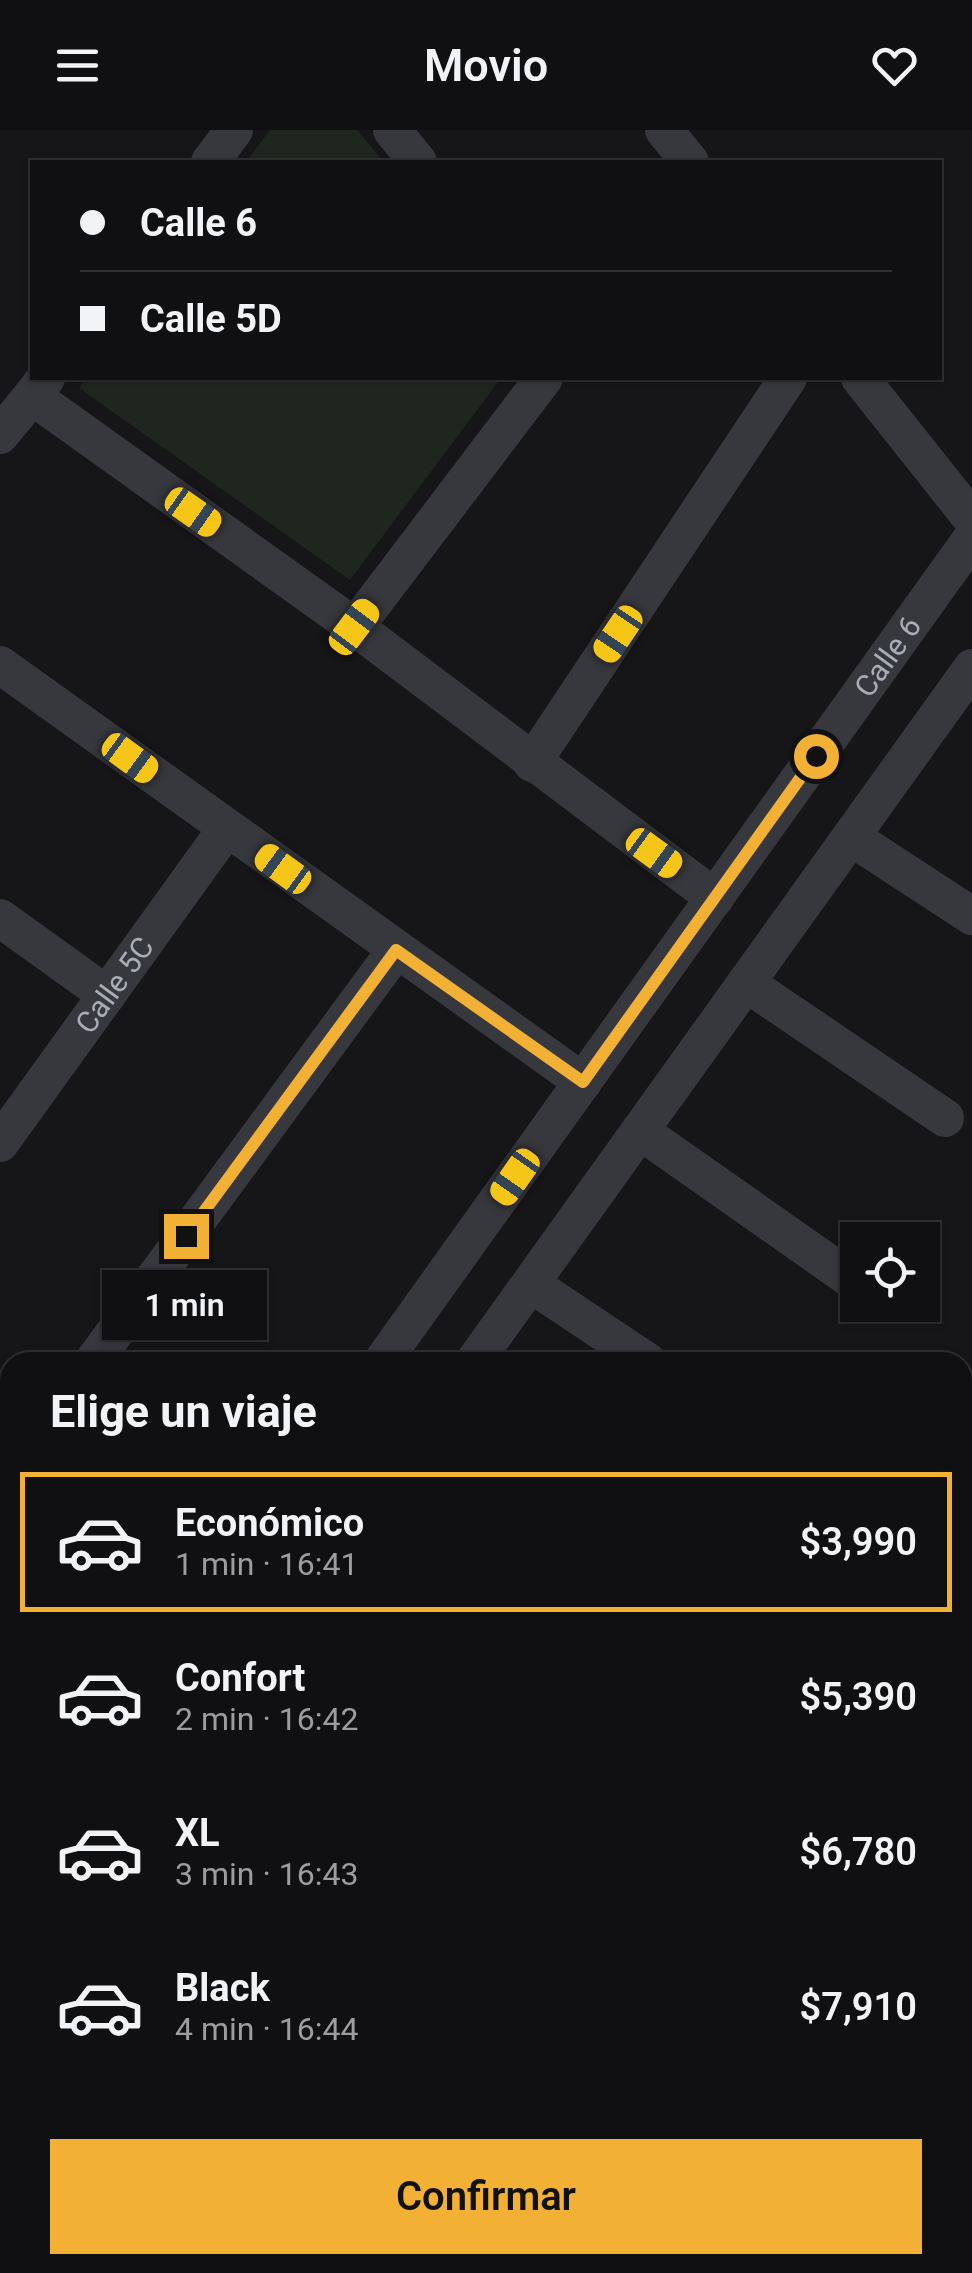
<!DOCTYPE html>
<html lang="es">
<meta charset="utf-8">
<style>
:root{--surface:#101012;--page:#19191b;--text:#f1f3f6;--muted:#9c9d9f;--line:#303032;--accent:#f2b134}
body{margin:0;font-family:Roboto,sans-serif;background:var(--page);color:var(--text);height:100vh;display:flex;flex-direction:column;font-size:38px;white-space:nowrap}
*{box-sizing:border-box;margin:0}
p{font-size:32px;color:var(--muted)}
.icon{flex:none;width:55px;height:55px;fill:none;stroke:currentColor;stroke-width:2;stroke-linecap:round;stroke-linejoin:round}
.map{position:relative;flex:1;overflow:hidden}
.drawer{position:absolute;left:0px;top:1222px;width:972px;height:922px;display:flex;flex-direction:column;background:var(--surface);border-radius:30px 30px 0 0;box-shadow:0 2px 8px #0004,0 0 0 2px var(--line)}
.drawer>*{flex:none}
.banner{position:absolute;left:30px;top:30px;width:912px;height:220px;border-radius:0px;box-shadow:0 2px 8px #0004,0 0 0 2px var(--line);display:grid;align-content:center;height:220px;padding:0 50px;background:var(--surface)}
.buttons{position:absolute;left:840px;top:1092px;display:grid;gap:20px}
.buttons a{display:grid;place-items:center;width:100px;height:100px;border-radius:0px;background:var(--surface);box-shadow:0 2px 8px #0004,0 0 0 2px var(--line);font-size:50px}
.end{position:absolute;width:45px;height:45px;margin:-22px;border:12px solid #f2b134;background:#111;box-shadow:0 0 0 5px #111}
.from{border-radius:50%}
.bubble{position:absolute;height:70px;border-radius:0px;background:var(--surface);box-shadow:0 2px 8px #0004,0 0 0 2px var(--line);font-size:32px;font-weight:600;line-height:70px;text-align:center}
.car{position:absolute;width:30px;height:60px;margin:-30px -15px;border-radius:12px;box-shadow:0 0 8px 2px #0007;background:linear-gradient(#f5c518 24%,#345 0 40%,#f5c518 0 76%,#345 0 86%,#f5c518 0)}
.banner b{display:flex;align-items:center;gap:35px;height:95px;font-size:38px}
.banner b+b{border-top:2px solid var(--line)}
.banner i{width:25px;height:25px;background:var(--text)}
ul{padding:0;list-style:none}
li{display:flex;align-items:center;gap:30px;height:140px;margin:0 20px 15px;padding:0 30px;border:5px solid transparent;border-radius:0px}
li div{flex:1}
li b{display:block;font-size:38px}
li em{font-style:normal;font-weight:600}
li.on{border-color:var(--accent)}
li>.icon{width:90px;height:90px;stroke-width:1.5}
h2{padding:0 50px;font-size:45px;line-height:120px}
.button{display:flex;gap:20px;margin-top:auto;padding:20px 50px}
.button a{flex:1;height:115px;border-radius:0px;background:var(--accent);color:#111;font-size:40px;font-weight:600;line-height:115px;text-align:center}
header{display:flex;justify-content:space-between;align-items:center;height:130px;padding:0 50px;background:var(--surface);font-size:45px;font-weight:600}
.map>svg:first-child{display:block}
.green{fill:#1e261f}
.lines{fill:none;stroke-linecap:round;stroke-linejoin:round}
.canal{stroke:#2c353c;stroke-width:40}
.street{stroke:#37383d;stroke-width:38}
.route{stroke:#f2b134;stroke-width:12}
.labels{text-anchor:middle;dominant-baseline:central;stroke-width:8;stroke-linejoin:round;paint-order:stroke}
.street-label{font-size:30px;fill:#a8adb8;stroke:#111113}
</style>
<header><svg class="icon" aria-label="menu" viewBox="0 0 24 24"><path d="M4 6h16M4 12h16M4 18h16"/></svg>Movio<svg class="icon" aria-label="heart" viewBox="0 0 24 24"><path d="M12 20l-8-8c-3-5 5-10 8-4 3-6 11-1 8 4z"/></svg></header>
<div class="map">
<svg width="972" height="2143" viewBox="0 0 972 2143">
<rect width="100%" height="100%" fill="#161618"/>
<g class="green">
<path d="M270,0H357L384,32H246Z"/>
<path d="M87,248H501L350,450L79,258Z"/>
</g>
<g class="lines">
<g class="canal">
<path d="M962,2095L972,2079"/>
<path d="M934,2143L938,2135"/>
</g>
<g class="street">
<path d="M392,0L418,32"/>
<path d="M664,0L690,32"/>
<path d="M210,32L234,0"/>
<path d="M46,248L32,266L355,497"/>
<path d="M544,248L355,497L715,768"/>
<path d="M860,248L972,389"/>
<path d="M0,305L32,266"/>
<path d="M0,535L583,952"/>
<path d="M532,633L788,248"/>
<path d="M851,707L972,786"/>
<path d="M0,788L107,865"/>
<path d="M746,853L945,988"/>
<path d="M640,1001L848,1147"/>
<path id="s1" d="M0,1013L227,698"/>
<path d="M531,1154L648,1232"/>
<path d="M93,1232L396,820"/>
<path id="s2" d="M382,1232L972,408"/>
<path d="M474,1232L972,538"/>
<path d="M0,1359L10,1345"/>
<path d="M0,1619L10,1626"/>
<path d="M0,1767L10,1753"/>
<path d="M0,1894L10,1880"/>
<path d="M12,2135L23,2143"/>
</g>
</g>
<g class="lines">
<path class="route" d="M186,1106L396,820L583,952L816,626"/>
</g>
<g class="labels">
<g class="street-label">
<text stroke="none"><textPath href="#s2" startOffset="868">Calle 6</textPath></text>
<text stroke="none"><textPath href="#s1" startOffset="195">Calle 5C</textPath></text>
</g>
</g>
</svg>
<div class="buttons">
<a><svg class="icon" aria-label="locate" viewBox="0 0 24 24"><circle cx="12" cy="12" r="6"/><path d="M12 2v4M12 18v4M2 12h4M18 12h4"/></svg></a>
</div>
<i class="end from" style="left:816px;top:626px"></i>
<i class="end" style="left:186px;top:1106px"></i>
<div class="bubble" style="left:102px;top:1140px;width:165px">1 min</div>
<i class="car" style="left:193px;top:382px;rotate:125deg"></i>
<i class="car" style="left:354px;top:497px;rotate:37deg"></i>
<i class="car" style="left:618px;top:504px;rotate:214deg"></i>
<i class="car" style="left:130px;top:628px;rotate:126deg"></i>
<i class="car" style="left:654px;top:723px;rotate:126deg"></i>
<i class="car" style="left:283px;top:739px;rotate:306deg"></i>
<i class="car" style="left:515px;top:1047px;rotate:215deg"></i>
<div class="banner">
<b><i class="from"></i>Calle 6</b>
<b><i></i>Calle 5D</b>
</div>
<section class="drawer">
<h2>Elige un viaje</h2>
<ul>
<li class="on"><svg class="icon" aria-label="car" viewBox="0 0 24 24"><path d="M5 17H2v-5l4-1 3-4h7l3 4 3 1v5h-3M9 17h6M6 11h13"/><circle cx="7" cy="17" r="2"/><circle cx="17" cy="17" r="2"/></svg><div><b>Económico</b><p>1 min · 16:41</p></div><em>$3,990</em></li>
<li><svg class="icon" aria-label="car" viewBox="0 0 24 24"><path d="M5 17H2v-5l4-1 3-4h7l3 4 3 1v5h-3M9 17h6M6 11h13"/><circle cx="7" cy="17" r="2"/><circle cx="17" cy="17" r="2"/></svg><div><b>Confort</b><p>2 min · 16:42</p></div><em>$5,390</em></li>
<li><svg class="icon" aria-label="car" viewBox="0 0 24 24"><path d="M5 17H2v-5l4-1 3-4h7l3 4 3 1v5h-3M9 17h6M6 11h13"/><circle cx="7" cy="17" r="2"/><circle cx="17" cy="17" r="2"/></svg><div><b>XL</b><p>3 min · 16:43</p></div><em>$6,780</em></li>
<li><svg class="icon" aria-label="car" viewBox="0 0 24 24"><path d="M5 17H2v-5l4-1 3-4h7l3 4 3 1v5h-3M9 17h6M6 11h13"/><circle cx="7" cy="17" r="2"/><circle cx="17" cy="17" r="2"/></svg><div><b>Black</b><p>4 min · 16:44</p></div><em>$7,910</em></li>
</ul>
<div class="button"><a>Confirmar</a></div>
</section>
</div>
